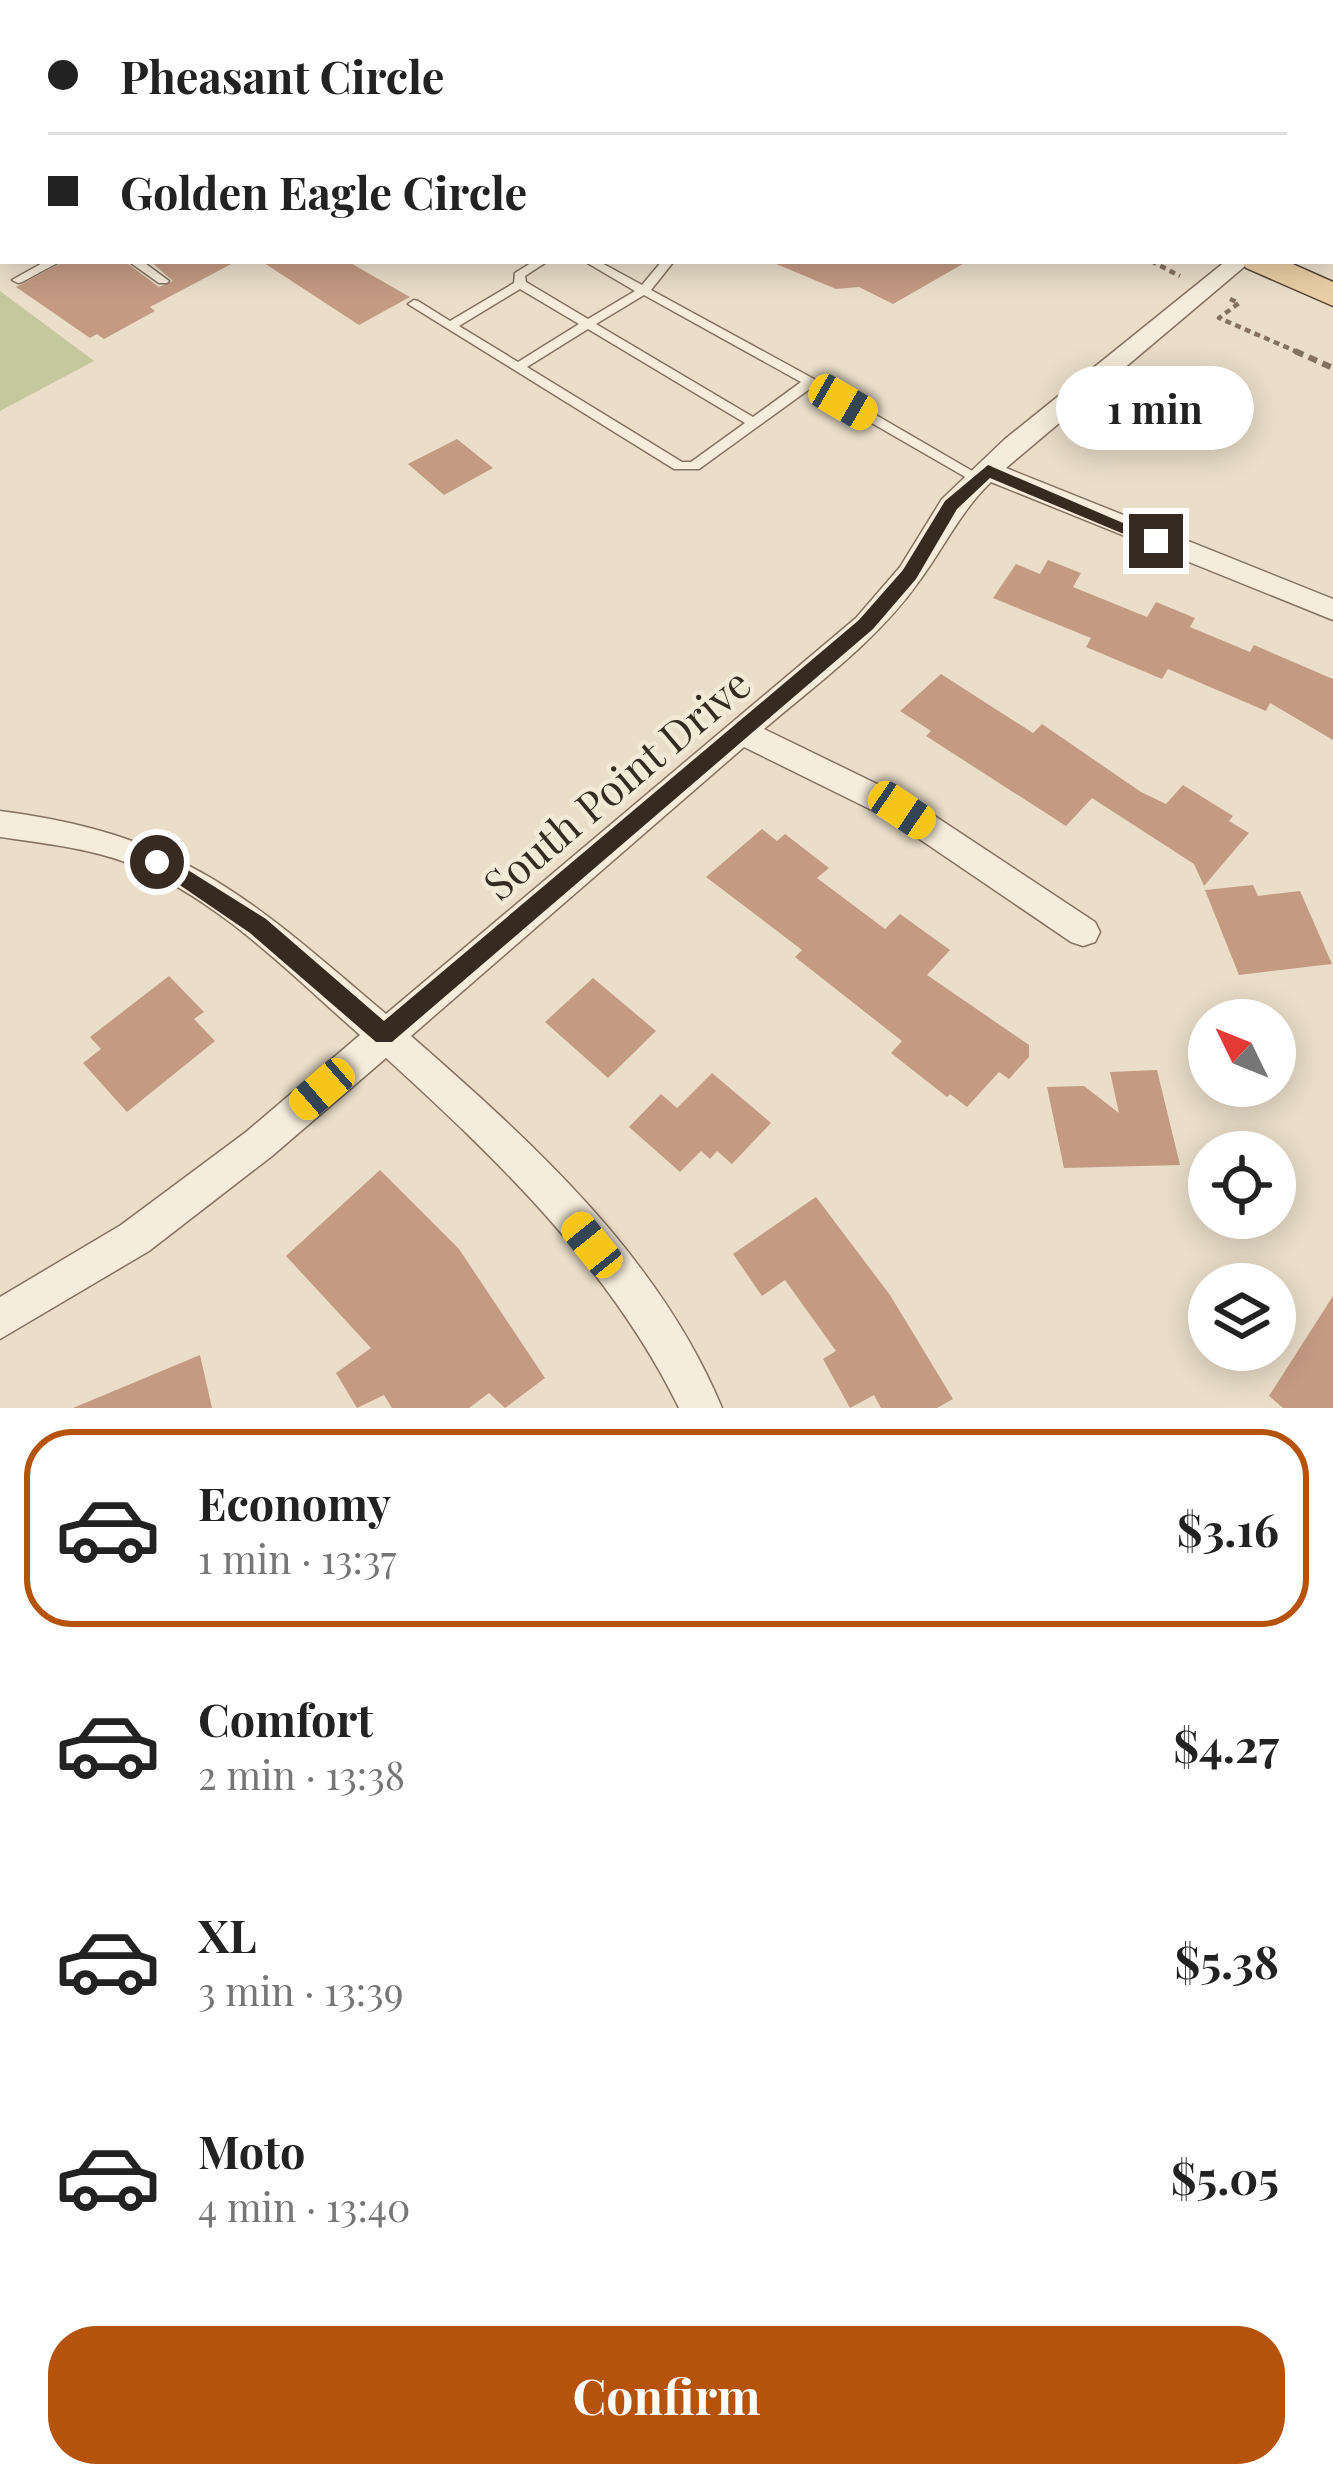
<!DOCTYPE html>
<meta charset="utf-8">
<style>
:root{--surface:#fff;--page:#f6f6f6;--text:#222;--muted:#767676;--line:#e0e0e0;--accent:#b45309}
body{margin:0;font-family:"Playfair Display",serif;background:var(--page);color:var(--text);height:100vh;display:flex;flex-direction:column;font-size:45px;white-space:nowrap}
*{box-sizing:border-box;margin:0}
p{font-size:39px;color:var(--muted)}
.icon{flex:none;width:66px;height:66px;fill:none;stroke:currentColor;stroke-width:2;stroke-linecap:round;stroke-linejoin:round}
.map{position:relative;height:1408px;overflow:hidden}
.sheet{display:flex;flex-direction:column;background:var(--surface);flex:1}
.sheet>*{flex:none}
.hud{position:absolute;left:0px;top:0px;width:1335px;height:264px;box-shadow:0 6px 30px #0003;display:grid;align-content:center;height:264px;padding:0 48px;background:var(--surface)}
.needle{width:78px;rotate:313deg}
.tools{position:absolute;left:1188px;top:999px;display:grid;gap:24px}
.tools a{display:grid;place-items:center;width:108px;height:108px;border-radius:50%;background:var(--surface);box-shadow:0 6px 30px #0003;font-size:60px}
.end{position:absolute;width:54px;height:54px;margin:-27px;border:15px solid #362a21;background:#fff;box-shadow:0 0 0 6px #fff}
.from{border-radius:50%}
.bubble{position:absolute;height:84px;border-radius:42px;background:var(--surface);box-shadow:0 6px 30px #0003;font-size:39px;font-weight:700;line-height:84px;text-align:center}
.car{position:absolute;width:36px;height:72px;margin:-36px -18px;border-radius:15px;box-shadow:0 0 9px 3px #0007;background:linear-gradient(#f5c518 24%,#345 0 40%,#f5c518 0 76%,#345 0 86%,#f5c518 0)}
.hud b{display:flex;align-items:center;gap:42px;height:114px;font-size:45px}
.hud b+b{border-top:3px solid var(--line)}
.hud i{width:30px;height:30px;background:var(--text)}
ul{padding:21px 0 0;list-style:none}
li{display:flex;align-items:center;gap:36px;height:198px;margin:0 24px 18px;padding:0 24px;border:6px solid transparent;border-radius:48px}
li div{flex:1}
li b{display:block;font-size:45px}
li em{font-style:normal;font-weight:700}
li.on{border-color:var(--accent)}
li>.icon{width:108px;height:108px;stroke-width:1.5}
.action{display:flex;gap:24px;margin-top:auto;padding:24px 48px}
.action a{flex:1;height:138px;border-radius:48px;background:var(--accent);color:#fff;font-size:48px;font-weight:700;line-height:138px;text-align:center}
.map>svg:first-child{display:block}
.green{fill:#c5c79d}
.building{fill:#c49a83}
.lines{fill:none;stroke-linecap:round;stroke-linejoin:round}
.service-casing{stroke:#84715f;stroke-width:3}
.minor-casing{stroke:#84715f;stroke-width:3}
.primary-casing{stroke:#534033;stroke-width:3}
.path-far1{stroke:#84715f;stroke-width:4.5;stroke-dasharray:6 4.5;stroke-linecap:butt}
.path{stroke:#84715f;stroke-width:6;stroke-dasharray:9 6;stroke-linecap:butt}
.service{fill:#f6ecdb;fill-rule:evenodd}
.minor{fill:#f6ecdb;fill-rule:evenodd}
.primary{fill:#e9cfa5;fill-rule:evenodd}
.route{fill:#362a21}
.labels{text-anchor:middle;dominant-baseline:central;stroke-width:9;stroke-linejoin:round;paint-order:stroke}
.street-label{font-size:42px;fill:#362a21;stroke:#f2e9d7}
</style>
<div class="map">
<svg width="1333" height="1408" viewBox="0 0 1333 1408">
<rect width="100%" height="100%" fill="#eadec9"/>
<path class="green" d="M0,291L94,361L0,411Z"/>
<g class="building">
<path d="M65,261H124L159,287L173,281L150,261H237L150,307L155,311L104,339L97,334L90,338L16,287Z"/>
<path d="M261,261H347L410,297L359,325Z"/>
<path d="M769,261H968L893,304L859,287L836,289Z"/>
<path d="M457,439L493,468L444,495L408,464Z"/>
<path d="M1048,560L1081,573L1073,587L1147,617L1156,602L1195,618L1190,627L1250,652L1254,645L1333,679V740L1270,703L1266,711L1168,669L1162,679L1086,647L1091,638L993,598L1016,564L1040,574Z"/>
<path d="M941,674L1033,733L1042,724L1141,792L1166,804L1183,785L1233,816L1229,821L1249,833L1204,886L1194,864L1092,798L1066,826L926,736L931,731L900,711Z"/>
<path d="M762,829L777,841L785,834L829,868L817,878L885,929L900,914L950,950L927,975L1029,1045V1057L1009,1079L999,1072L967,1107L950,1094L947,1097L891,1053L902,1041L795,957L802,950L706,877Z"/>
<path d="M1253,885L1258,896L1300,891L1332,964L1239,975L1205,890Z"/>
<path d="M169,976L204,1012L194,1019L215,1041L127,1112L83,1063L101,1049L90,1037Z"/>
<path d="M593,978L656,1031L608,1078L545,1022Z"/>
<path d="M1157,1070L1180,1165L1064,1168L1047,1087L1084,1086L1119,1113L1110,1072Z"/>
<path d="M712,1073L771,1123L732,1164L717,1151L710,1159L701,1151L680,1172L629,1127L661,1094L677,1108Z"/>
<path d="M380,1170L459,1249L545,1378L505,1408L489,1393L469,1408H392L384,1395L357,1408L336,1373L371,1348L286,1256Z"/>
<path d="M816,1197L890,1295L953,1399L937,1408H881L874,1395L850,1408L823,1359L836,1351L785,1280L762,1296L733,1254Z"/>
<path d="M1333,1296V1408H1283L1269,1396Z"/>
<path d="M200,1355L212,1408H73Z"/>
</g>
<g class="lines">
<g class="service-casing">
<g id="service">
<path d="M91,0H101L102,3H92Z"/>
<path d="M1020,0H1055L1062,3H1027Z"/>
<path d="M1332,4H1333L1332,11Z"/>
<path d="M46,261H61L22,282L18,283L12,280Z"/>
<path d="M128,261H142L169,281L167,283H159Z"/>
<path d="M534,261H548L525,276L526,282L588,319L635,291L584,261H598L642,285L662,261H674L651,290L814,379L986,479L984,482H974L811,388L699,469H674L408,304L414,300L418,301L450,321L514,283L515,273ZM520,289L579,324L518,362L459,326ZM644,295L801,382L753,417L596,324ZM588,329L745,423L691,462H682L527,367Z"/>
</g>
</g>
<g class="minor-casing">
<g id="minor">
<path d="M522,0H544L546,3H524Z"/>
<path d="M3,31V43L0,44V32Z"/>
<rect x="0" y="137" width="3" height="13"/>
<path d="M1333,180V194L1332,195V181Z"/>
<path d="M1226,261H1251L1006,468L1333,599V620L991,482C960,512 945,546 920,580C879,639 818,683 764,729L912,801L1095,922L1100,932L1095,942L1083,946L1071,942L890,819L744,747L411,1036C532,1142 659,1256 722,1408H679C611,1269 499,1161 386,1058L272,1156L149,1251L0,1339V1297L121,1225L246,1132L360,1035C289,973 218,898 128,863C88,848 43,843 0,837V811C185,835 249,898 386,1014L856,618L900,567L942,499L1005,439Z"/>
</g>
</g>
<g class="primary-casing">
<g id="primary">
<path d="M669,0H701L703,3H671Z"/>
<path d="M710,0H744L746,3H712Z"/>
<path d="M770,0H803L805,3H772Z"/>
<path d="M1333,137V156H1332V137Z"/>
<rect x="1332" y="226" width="1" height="21"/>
<path d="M1241,261H1286L1333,282V306L1246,268Z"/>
</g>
</g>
<g class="path-far1">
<path d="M303,0L315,3"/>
<path d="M581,0L587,3"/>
<path d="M203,3L207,0"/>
<path d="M1151,261L1180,276"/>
<path d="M1230,299L1239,303L1219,318L1302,354"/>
</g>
<path class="path" d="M1295,351L1333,368"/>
<use href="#service" class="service"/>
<use href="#minor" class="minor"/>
<use href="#primary" class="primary"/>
</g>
<path class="route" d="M988,465L1165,541L1150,545L990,478L957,509L916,579L873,629L392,1042H376L250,933L146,862L149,855H164L266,919L384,1021L859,620L903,570L945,501Z"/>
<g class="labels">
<g class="street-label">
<text transform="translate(616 783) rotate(-40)">South Point Drive</text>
</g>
</g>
</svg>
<div class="tools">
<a><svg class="needle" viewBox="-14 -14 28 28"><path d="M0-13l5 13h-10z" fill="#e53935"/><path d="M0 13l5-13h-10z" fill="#767676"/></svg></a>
<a><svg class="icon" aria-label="locate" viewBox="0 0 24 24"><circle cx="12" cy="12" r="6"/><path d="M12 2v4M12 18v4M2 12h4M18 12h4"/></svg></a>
<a><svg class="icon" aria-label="layers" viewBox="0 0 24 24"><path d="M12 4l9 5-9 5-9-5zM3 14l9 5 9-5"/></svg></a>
</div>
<i class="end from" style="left:157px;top:862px"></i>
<i class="end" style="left:1156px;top:541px"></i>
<div class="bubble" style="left:1056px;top:366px;width:198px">1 min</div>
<i class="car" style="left:843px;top:402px;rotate:120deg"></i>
<i class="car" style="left:902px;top:810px;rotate:124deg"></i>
<i class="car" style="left:322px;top:1089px;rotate:229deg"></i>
<i class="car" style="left:592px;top:1245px;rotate:321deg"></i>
<div class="hud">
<b><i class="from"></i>Pheasant Circle</b>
<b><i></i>Golden Eagle Circle</b>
</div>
</div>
<section class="sheet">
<ul>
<li class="on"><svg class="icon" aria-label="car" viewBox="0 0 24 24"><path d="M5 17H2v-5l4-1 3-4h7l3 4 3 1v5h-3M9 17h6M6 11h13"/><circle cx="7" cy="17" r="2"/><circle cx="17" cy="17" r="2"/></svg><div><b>Economy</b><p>1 min · 13:37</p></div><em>$3.16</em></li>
<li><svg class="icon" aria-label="car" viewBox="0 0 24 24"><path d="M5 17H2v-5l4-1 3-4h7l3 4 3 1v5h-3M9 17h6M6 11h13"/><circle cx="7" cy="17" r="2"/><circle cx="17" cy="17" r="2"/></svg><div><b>Comfort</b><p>2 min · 13:38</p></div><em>$4.27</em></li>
<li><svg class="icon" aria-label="car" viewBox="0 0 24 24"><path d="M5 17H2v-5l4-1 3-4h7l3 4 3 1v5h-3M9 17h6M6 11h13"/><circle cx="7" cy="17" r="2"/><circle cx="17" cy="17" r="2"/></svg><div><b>XL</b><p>3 min · 13:39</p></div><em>$5.38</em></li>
<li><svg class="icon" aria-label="car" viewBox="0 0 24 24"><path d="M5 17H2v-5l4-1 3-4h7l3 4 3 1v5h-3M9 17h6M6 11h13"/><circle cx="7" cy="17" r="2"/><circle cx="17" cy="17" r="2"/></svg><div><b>Moto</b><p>4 min · 13:40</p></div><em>$5.05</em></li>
</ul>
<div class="action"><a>Confirm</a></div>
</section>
